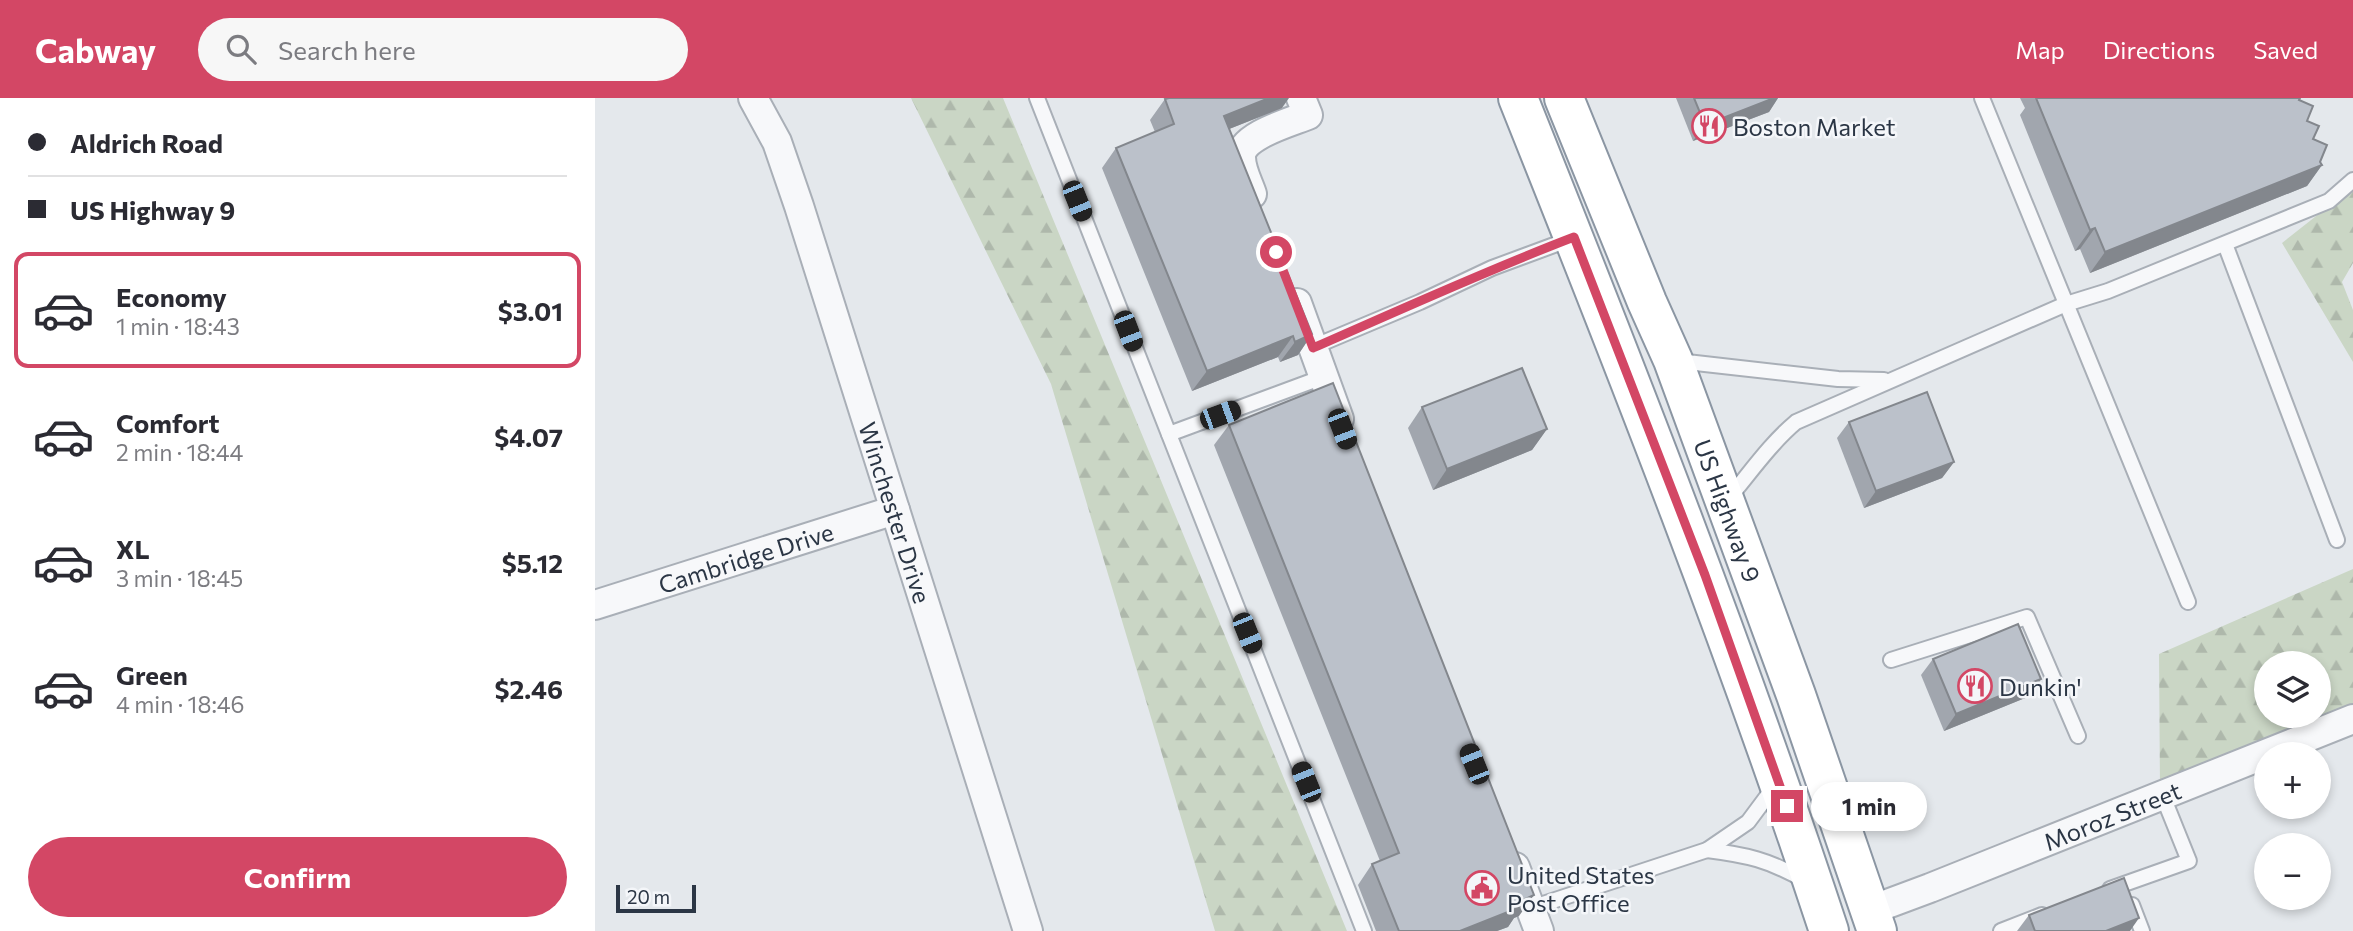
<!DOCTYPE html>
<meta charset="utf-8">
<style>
:root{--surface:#fff;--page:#f7f7f7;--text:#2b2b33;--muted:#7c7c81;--line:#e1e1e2;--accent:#d34765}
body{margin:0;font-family:Commissioner,sans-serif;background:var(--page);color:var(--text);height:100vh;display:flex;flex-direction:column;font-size:26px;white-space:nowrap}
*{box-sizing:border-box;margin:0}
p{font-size:23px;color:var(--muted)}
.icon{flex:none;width:38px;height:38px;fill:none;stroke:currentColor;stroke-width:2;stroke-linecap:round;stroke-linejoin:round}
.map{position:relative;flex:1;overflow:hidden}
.side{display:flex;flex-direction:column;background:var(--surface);width:595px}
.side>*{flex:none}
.banner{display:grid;align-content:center;height:154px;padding:0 28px;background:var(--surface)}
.buttons{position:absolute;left:1659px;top:553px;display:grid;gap:14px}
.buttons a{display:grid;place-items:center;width:77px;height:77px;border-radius:50%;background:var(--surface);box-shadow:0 4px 10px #0003;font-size:35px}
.scale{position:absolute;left:21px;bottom:18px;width:80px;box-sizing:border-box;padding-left:7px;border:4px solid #2b3645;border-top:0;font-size:19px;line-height:24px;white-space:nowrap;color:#2b3645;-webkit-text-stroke:5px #f4f6f9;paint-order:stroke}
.end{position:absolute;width:32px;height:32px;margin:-16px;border:9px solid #d34765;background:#fff;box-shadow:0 0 0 4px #fff}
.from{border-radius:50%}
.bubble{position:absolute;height:49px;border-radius:24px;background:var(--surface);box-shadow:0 4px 10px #0003;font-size:23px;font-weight:700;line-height:49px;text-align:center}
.car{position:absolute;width:21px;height:42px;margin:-21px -10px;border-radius:9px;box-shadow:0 0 5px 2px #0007;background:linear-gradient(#222 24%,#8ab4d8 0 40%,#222 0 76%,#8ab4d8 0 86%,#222 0)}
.banner b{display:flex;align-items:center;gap:24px;height:66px;font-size:26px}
.banner b+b{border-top:2px solid var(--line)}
.banner i{width:18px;height:18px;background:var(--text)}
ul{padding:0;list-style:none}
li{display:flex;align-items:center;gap:21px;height:116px;margin:0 14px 10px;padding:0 14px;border:4px solid transparent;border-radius:14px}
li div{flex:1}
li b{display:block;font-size:26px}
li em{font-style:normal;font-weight:700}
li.active{border-color:var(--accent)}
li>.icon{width:63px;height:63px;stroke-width:1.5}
.cta{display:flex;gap:14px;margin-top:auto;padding:14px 28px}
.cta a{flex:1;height:80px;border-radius:42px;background:var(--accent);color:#fff;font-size:28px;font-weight:700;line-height:80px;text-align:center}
header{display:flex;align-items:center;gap:42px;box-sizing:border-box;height:98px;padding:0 35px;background:var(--accent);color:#fff}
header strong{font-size:33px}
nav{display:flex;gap:38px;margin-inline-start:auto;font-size:24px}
.search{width:490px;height:63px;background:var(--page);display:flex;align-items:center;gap:18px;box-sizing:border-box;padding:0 24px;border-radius:38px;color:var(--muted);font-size:26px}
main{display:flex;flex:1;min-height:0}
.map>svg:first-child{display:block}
.forest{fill:url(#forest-firs);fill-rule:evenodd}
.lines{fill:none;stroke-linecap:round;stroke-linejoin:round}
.service-casing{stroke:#a9afb7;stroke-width:18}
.minor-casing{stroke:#a9afb7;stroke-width:32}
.trunk-casing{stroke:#8b96a3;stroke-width:42}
.service{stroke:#f7f8fa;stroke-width:14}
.minor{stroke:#f7f8fa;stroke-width:28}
.trunk{stroke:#fff;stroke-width:38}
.wall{fill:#a1a6ae}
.shaded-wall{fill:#83878d}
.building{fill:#bbc1ca;stroke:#83878d;stroke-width:2}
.route{stroke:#d34765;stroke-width:9}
.labels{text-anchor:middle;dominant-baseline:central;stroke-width:5;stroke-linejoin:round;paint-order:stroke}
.poi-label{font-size:24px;fill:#2b3645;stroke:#f4f6f9;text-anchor:start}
.street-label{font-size:24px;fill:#2b3645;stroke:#f4f6f9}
</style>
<header>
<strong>Cabway</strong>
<div class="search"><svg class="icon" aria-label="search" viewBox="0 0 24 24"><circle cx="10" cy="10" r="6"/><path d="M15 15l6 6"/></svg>Search here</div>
<nav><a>Map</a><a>Directions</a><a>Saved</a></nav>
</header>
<main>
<section class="side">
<div class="banner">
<b><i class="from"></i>Aldrich Road</b>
<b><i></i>US Highway 9</b>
</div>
<ul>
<li class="active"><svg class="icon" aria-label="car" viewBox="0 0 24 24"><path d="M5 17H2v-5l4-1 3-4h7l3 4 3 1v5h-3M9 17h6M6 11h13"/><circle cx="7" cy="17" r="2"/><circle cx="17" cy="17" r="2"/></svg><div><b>Economy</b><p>1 min · 18:43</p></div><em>$3.01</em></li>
<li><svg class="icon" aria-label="car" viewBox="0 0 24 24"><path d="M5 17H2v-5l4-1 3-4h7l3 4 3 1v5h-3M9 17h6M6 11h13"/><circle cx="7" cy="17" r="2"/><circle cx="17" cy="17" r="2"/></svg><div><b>Comfort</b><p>2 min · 18:44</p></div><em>$4.07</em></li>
<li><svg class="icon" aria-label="car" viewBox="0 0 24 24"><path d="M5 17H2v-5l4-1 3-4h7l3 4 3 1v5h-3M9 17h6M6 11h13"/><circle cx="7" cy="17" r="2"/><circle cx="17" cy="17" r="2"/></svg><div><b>XL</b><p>3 min · 18:45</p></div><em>$5.12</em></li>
<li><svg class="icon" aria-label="car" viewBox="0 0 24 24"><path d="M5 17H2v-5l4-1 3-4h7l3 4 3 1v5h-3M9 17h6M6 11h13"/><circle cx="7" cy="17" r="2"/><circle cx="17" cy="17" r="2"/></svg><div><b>Green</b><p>4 min · 18:46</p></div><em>$2.46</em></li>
</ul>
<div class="cta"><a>Confirm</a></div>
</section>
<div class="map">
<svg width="1758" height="833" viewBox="0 0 1758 833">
<defs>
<pattern id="forest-firs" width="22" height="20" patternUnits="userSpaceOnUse" patternTransform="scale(1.75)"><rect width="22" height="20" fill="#cad6c5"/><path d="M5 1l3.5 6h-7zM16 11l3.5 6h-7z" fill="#aeb8ab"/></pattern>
</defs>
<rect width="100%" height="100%" fill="#e4e8ec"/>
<g class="forest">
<path d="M316,0H408L752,833H620L456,286Z"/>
<path d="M1758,89V165L1747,184L1758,212V264L1687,145Z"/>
<path d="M1758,471V618L1565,692L1564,556ZM1671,565H1724V618H1671Z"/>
</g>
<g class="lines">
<g class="service-casing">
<g id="service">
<path d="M442,0L769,833"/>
<path d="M1387,0L1593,504"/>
<path d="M1630,146L1742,442"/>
<path d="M718,249L825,204L897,170L978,140"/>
<path d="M1083,263L1243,281L1289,282"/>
<path d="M574,336L728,279"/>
<path d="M1133,401C1155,375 1175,346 1201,324L1471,206L1513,193L1734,103L1758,82"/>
<path d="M1296,562L1432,519L1483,638"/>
<path d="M1112,752C1152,757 1174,762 1209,782"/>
<path d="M1515,791L1594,763L1567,696"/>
<path d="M1537,807L1547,833"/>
<path d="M936,810L1112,752L1153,724L1179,689"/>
<path d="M1406,833L1447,817"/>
</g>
</g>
<g class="minor-casing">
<g id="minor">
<path id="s1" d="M158,0L182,44L204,108L433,833"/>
<path d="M657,96C653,84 646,72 646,59C645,38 696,24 713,17L706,0"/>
<path d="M702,205L744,321"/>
<path id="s2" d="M0,507L300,412"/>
<path d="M920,769L944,833"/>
<path id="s3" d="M1276,812L1335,790L1758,621"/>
</g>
</g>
<g class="trunk-casing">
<g id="trunk">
<path d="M923,0C1033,275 1141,551 1234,833"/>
<path id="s4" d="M969,0L1052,204L1078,262L1201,597L1282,833"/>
</g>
</g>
<use href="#service" class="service"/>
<use href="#minor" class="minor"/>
<use href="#trunk" class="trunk"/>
</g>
<g class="wall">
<path d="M1081,0H1183L1174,14L1098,43Z"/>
<path d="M1425,0H1705L1704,2L1727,67L1712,88L1495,175L1485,151L1480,153L1425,17L1430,10Z"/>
<path d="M570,1L687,10L634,31L717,236L703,257L685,264L683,259L597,293L507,70L521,50L560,34L555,22Z"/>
<path d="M827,309L952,331L937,352L838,392L813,330Z"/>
<path d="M1254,324L1359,364L1347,380L1269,410L1242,340Z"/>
<path d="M634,327L924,818L919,820L913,829L902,833H781L763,787L777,766L785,763L619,347Z"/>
<path d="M1338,561L1446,581L1435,598L1349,633L1326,577Z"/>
<path d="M1434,817L1535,833H1422Z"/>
</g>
<g class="shaded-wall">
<path d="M674,0H694L687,10L614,39L629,18Z"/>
<path d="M1179,0H1183L1174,14L1098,43L1110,27Z"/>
<path d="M1727,67L1712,88L1495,175L1510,154Z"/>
<path d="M1500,130L1485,151L1480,153L1495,132Z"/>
<path d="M717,236L703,257L685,264L700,244Z"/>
<path d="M698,238L683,259L597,293L612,273Z"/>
<path d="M952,331L937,352L838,392L852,371Z"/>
<path d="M1359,364L1347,380L1269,410L1281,393Z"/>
<path d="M1446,581L1435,598L1349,633L1361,616Z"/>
<path d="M939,797L924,818L919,820L913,829L902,833H865Z"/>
<path d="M1544,820L1535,833H1511Z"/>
</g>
<g class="building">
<path d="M574,0H674L629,18L717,236L700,244L698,238L612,273L521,50L579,26L570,1Z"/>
<path d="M1099,0H1179L1110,27Z"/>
<path d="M1441,0H1705L1704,2L1718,8L1712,23L1724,28L1718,41L1732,47L1725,64L1727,67L1510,154L1500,130L1495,132Z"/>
<path d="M927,270L952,331L852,371L827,309Z"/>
<path d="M738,285L939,797L926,803L928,808L865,833H804L777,766L804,755L634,327Z"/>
<path d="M1332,294L1359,364L1281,393L1254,324Z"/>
<path d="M1423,526L1446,581L1361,616L1338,561Z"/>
<path d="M1529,780L1544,820L1511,833H1440L1434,817Z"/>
</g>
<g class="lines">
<path class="route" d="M681,154L718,250C805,212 890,173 979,139L1110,477L1192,708"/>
</g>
<defs>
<g id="restaurant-ring" transform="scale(1.75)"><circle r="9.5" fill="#f4f6f9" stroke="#d34765" stroke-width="1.5"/><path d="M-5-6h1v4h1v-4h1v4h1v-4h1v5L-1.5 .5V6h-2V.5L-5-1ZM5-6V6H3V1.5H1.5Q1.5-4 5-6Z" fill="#d34765"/></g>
<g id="civic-ring" transform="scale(1.75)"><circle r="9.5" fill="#f4f6f9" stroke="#d34765" stroke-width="1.5"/><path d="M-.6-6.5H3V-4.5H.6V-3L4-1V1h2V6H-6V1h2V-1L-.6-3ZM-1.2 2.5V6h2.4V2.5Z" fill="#d34765"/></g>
</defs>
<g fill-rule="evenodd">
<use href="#restaurant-ring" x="1114" y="28"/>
<use href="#restaurant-ring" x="1380" y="588"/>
<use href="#civic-ring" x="887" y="790"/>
</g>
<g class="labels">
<g class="poi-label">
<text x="1138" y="28">Boston Market</text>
<text x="1404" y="588">Dunkin'</text>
<text x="912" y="776">United States<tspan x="912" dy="28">Post Office</tspan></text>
</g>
<g class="street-label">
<text stroke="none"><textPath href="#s1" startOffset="439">Winchester Drive</textPath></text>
<text stroke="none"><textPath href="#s4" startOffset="444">US Highway 9</textPath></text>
<text stroke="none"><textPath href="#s2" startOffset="158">Cambridge Drive</textPath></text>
<text stroke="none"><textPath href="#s3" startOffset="259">Moroz Street</textPath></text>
</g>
</g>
</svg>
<div class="buttons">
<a><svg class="icon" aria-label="layers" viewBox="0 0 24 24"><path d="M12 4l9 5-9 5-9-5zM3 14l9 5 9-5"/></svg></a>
<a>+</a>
<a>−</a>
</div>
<div class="scale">20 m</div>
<i class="end from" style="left:681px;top:154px"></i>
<i class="end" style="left:1192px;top:708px"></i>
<div class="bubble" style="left:1216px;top:684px;width:116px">1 min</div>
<i class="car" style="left:482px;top:103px;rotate:158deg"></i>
<i class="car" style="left:533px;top:233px;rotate:159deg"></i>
<i class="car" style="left:625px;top:317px;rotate:70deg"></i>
<i class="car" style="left:747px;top:331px;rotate:159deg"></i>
<i class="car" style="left:652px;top:535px;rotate:158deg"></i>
<i class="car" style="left:879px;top:666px;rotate:338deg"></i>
<i class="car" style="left:711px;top:684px;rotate:338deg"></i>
</div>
</main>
